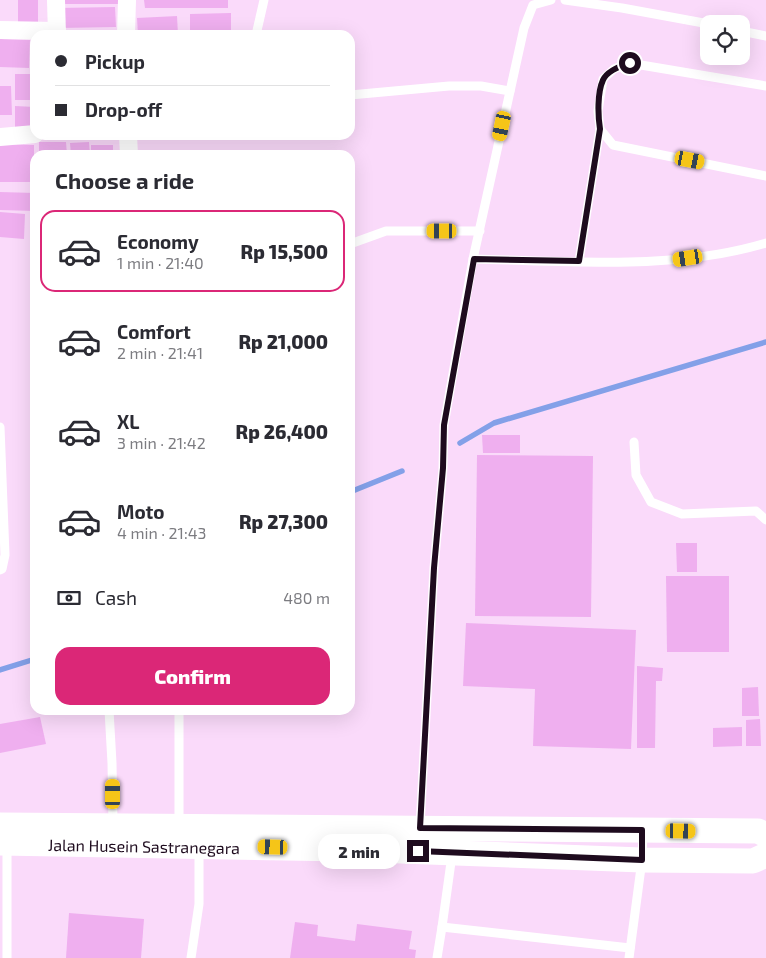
<!DOCTYPE html>
<meta charset="utf-8">
<style>
:root{--surface:#fff;--page:#f7f7f7;--text:#2b2b33;--muted:#7c7c81;--line:#e1e1e2;--accent:#db2777}
body{margin:0;font-family:"Exo 2",sans-serif;background:var(--page);color:var(--text);height:100vh;display:flex;flex-direction:column;font-size:19px;white-space:nowrap}
*{box-sizing:border-box;margin:0}
p{font-size:16px;color:var(--muted)}
.icon{flex:none;width:28px;height:28px;fill:none;stroke:currentColor;stroke-width:2;stroke-linecap:round;stroke-linejoin:round}
.map{position:relative;flex:1;overflow:hidden}
.sheet{position:absolute;left:30px;top:150px;width:325px;height:565px;display:flex;flex-direction:column;background:var(--surface);border-radius:15px;box-shadow:0 5px 20px #0002}
.sheet>*{flex:none}
.hud{position:absolute;left:30px;top:30px;width:325px;height:110px;border-radius:15px;box-shadow:0 5px 20px #0002;display:grid;align-content:center;height:110px;padding:0 25px;background:var(--surface)}
.tools{position:absolute;left:700px;top:15px;display:grid;gap:10px}
.tools a{display:grid;place-items:center;width:50px;height:50px;border-radius:10px;background:var(--surface);box-shadow:0 5px 20px #0002;font-size:25px}
.end{position:absolute;width:22px;height:22px;margin:-11px;border:6px solid #1e0b1e;background:#fff;box-shadow:0 0 0 2px #fff}
.from{border-radius:50%}
.bubble{position:absolute;height:35px;border-radius:15px;background:var(--surface);box-shadow:0 5px 20px #0002;font-size:16px;font-weight:800;line-height:35px;text-align:center}
.car{position:absolute;width:15px;height:30px;margin:-15px -8px;border-radius:6px;box-shadow:0 0 4px 1px #0007;background:linear-gradient(#f5c518 24%,#345 0 40%,#f5c518 0 76%,#345 0 86%,#f5c518 0)}
.hud b{display:flex;align-items:center;gap:18px;height:48px;font-size:19px}
.hud b+b{border-top:1px solid var(--line)}
.hud i{width:12px;height:12px;background:var(--text)}
ul{padding:0;list-style:none}
li{display:flex;align-items:center;gap:15px;height:82px;margin:0 10px 8px;padding:0 15px;border:2px solid transparent;border-radius:15px}
li div{flex:1}
li b{display:block;font-size:19px}
li em{font-style:normal;font-weight:800}
li.active{border-color:var(--accent)}
li>.icon{width:45px;height:45px;stroke-width:1.5}
h2{padding:0 25px;font-size:22px;line-height:60px}
.pay{display:flex;align-items:center;gap:12px;height:55px;padding:0 25px;font-size:19px}
.pay p{margin-inline-start:auto}
.cta{display:flex;gap:10px;margin-top:auto;padding:10px 25px}
.cta a{flex:1;height:58px;border-radius:15px;background:var(--accent);color:#fff;font-size:20px;font-weight:800;line-height:58px;text-align:center}
.map>svg:first-child{display:block}
.lines{fill:none;stroke-linecap:round;stroke-linejoin:round}
.stream{stroke:#83a0e8;stroke-width:5.5}
.building{fill:#efafef}
.lane{stroke:#fff;stroke-width:9}
.street{stroke:#fff;stroke-width:18}
.secondary{stroke:#fff;stroke-width:25}
.route{stroke:#1e0b1e;stroke-width:6}
.labels{text-anchor:middle;dominant-baseline:central;stroke-width:4;stroke-linejoin:round;paint-order:stroke}
.street-label{font-size:16px;fill:#1e0b1e;stroke:#faeffa}
</style>
<div class="map">
<svg width="766" height="958" viewBox="0 0 766 958">
<rect width="100%" height="100%" fill="#fadafa"/>
<g class="lines">
<g class="stream">
<path d="M460,443L494,423L766,342"/>
<path d="M350,492L402,471"/>
<path d="M0,670L35,659"/>
</g>
</g>
<g class="building">
<rect x="18" y="0" width="20" height="26"/>
<rect x="63" y="0" width="55" height="4"/>
<path d="M144,0H228V8H145Z"/>
<path d="M115,7L116,27L58,28V8Z"/>
<path d="M231,13V35H190V14Z"/>
<path d="M177,16L178,35H138L137,18Z"/>
<rect x="65" y="31" width="55" height="4"/>
<path d="M0,39L30,40L29,68L0,67Z"/>
<path d="M35,40V71H33V41Z"/>
<rect x="15" y="74" width="20" height="26"/>
<path d="M0,86H11L12,115H0Z"/>
<path d="M15,106L35,107L34,134H15Z"/>
<path d="M39,142H66L67,155H39Z"/>
<path d="M89,142L90,155H71L70,143Z"/>
<path d="M0,144L34,145V182H0Z"/>
<rect x="91" y="145" width="22" height="10"/>
<path d="M0,192L35,193V211L0,210Z"/>
<path d="M0,212L25,214L24,239L0,237Z"/>
<path d="M482,435H520V453H483Z"/>
<path d="M477,455L593,456L591,617L475,616Z"/>
<path d="M676,543H697V572H677Z"/>
<path d="M666,576H729V652H667Z"/>
<path d="M466,623L636,630L631,749L533,746L535,689L463,686Z"/>
<path d="M637,666L663,668L662,681H656L655,748H637Z"/>
<path d="M758,687L759,716H742V688Z"/>
<path d="M40,717L46,744L0,753V724Z"/>
<path d="M760,719L761,746H746V720Z"/>
<path d="M742,727V746L713,747V728Z"/>
<path d="M69,913L144,919L141,958H66Z"/>
<path d="M295,922L318,925L317,936L355,941L357,924L412,931L409,949L416,950L415,958H290Z"/>
</g>
<g class="lines">
<g class="lane">
<path d="M565,0L622,8L709,24"/>
<path d="M741,31L766,36"/>
<path d="M256,35L264,0"/>
<path d="M766,86L629,63L614,69L603,79L598,111L600,129L613,145L766,176"/>
<path d="M350,95L449,86H481L510,91"/>
<path d="M350,244L386,231H480"/>
<path d="M473,259C570,261 673,271 766,243"/>
<path d="M579,261L600,129"/>
<path d="M0,427L5,555L2,569L0,570"/>
<path d="M634,442L636,475L651,502L682,514L756,511L766,520"/>
<path d="M109,710L112,763L113,823"/>
<path d="M179,826V710"/>
<path d="M420,826L434,568L443,468L444,425L473,259L524,28L533,5L551,0"/>
<path d="M7,846V958"/>
<path d="M442,927L452,855"/>
<path d="M191,958L199,904V848"/>
<path d="M437,958L442,927L630,948"/>
<path d="M629,958L642,860L643,832"/>
</g>
<g class="street">
<path d="M56,0L57,35"/>
<path d="M0,30L57,31"/>
<path d="M126,35L127,0"/>
<path d="M128,135L129,155"/>
<path d="M0,137L35,134"/>
</g>
<g class="secondary">
<path d="M0,825L758,831L766,835"/>
<path id="s1" d="M0,843L347,849L642,860L753,861L766,855"/>
</g>
</g>
<g class="lines">
<path class="route" d="M418,851L642,860V830L420,828L434,568L443,468L444,425L474,259L579,261L600,129C598,116 597,93 603,80C607,71 620,66 630,63"/>
</g>
<g class="labels">
<g class="street-label">
<text stroke="none"><textPath href="#s1" startOffset="144">Jalan Husein Sastranegara</textPath></text>
</g>
</g>
</svg>
<div class="tools">
<a><svg class="icon" aria-label="locate" viewBox="0 0 24 24"><circle cx="12" cy="12" r="6"/><path d="M12 2v4M12 18v4M2 12h4M18 12h4"/></svg></a>
</div>
<i class="end from" style="left:630px;top:63px"></i>
<i class="end" style="left:418px;top:851px"></i>
<div class="bubble" style="left:318px;top:834px;width:82px">2 min</div>
<i class="car" style="left:502px;top:126px;rotate:192deg"></i>
<i class="car" style="left:690px;top:160px;rotate:101deg"></i>
<i class="car" style="left:442px;top:231px;rotate:270deg"></i>
<i class="car" style="left:688px;top:258px;rotate:261deg"></i>
<i class="car" style="left:113px;top:794px;rotate:0deg"></i>
<i class="car" style="left:681px;top:831px;rotate:91deg"></i>
<i class="car" style="left:273px;top:847px;rotate:272deg"></i>
<div class="hud">
<b><i class="from"></i>Pickup</b>
<b><i></i>Drop-off</b>
</div>
<section class="sheet">
<h2>Choose a ride</h2>
<ul>
<li class="active"><svg class="icon" aria-label="car" viewBox="0 0 24 24"><path d="M5 17H2v-5l4-1 3-4h7l3 4 3 1v5h-3M9 17h6M6 11h13"/><circle cx="7" cy="17" r="2"/><circle cx="17" cy="17" r="2"/></svg><div><b>Economy</b><p>1 min · 21:40</p></div><em>Rp 15,500</em></li>
<li><svg class="icon" aria-label="car" viewBox="0 0 24 24"><path d="M5 17H2v-5l4-1 3-4h7l3 4 3 1v5h-3M9 17h6M6 11h13"/><circle cx="7" cy="17" r="2"/><circle cx="17" cy="17" r="2"/></svg><div><b>Comfort</b><p>2 min · 21:41</p></div><em>Rp 21,000</em></li>
<li><svg class="icon" aria-label="car" viewBox="0 0 24 24"><path d="M5 17H2v-5l4-1 3-4h7l3 4 3 1v5h-3M9 17h6M6 11h13"/><circle cx="7" cy="17" r="2"/><circle cx="17" cy="17" r="2"/></svg><div><b>XL</b><p>3 min · 21:42</p></div><em>Rp 26,400</em></li>
<li><svg class="icon" aria-label="car" viewBox="0 0 24 24"><path d="M5 17H2v-5l4-1 3-4h7l3 4 3 1v5h-3M9 17h6M6 11h13"/><circle cx="7" cy="17" r="2"/><circle cx="17" cy="17" r="2"/></svg><div><b>Moto</b><p>4 min · 21:43</p></div><em>Rp 27,300</em></li>
</ul>
<div class="pay"><svg class="icon" aria-label="cash" viewBox="0 0 24 24"><path d="M3 7h18v10H3z"/><circle cx="12" cy="12" r="2"/></svg>Cash<p>480 m</p></div>
<div class="cta"><a>Confirm</a></div>
</section>
</div>
